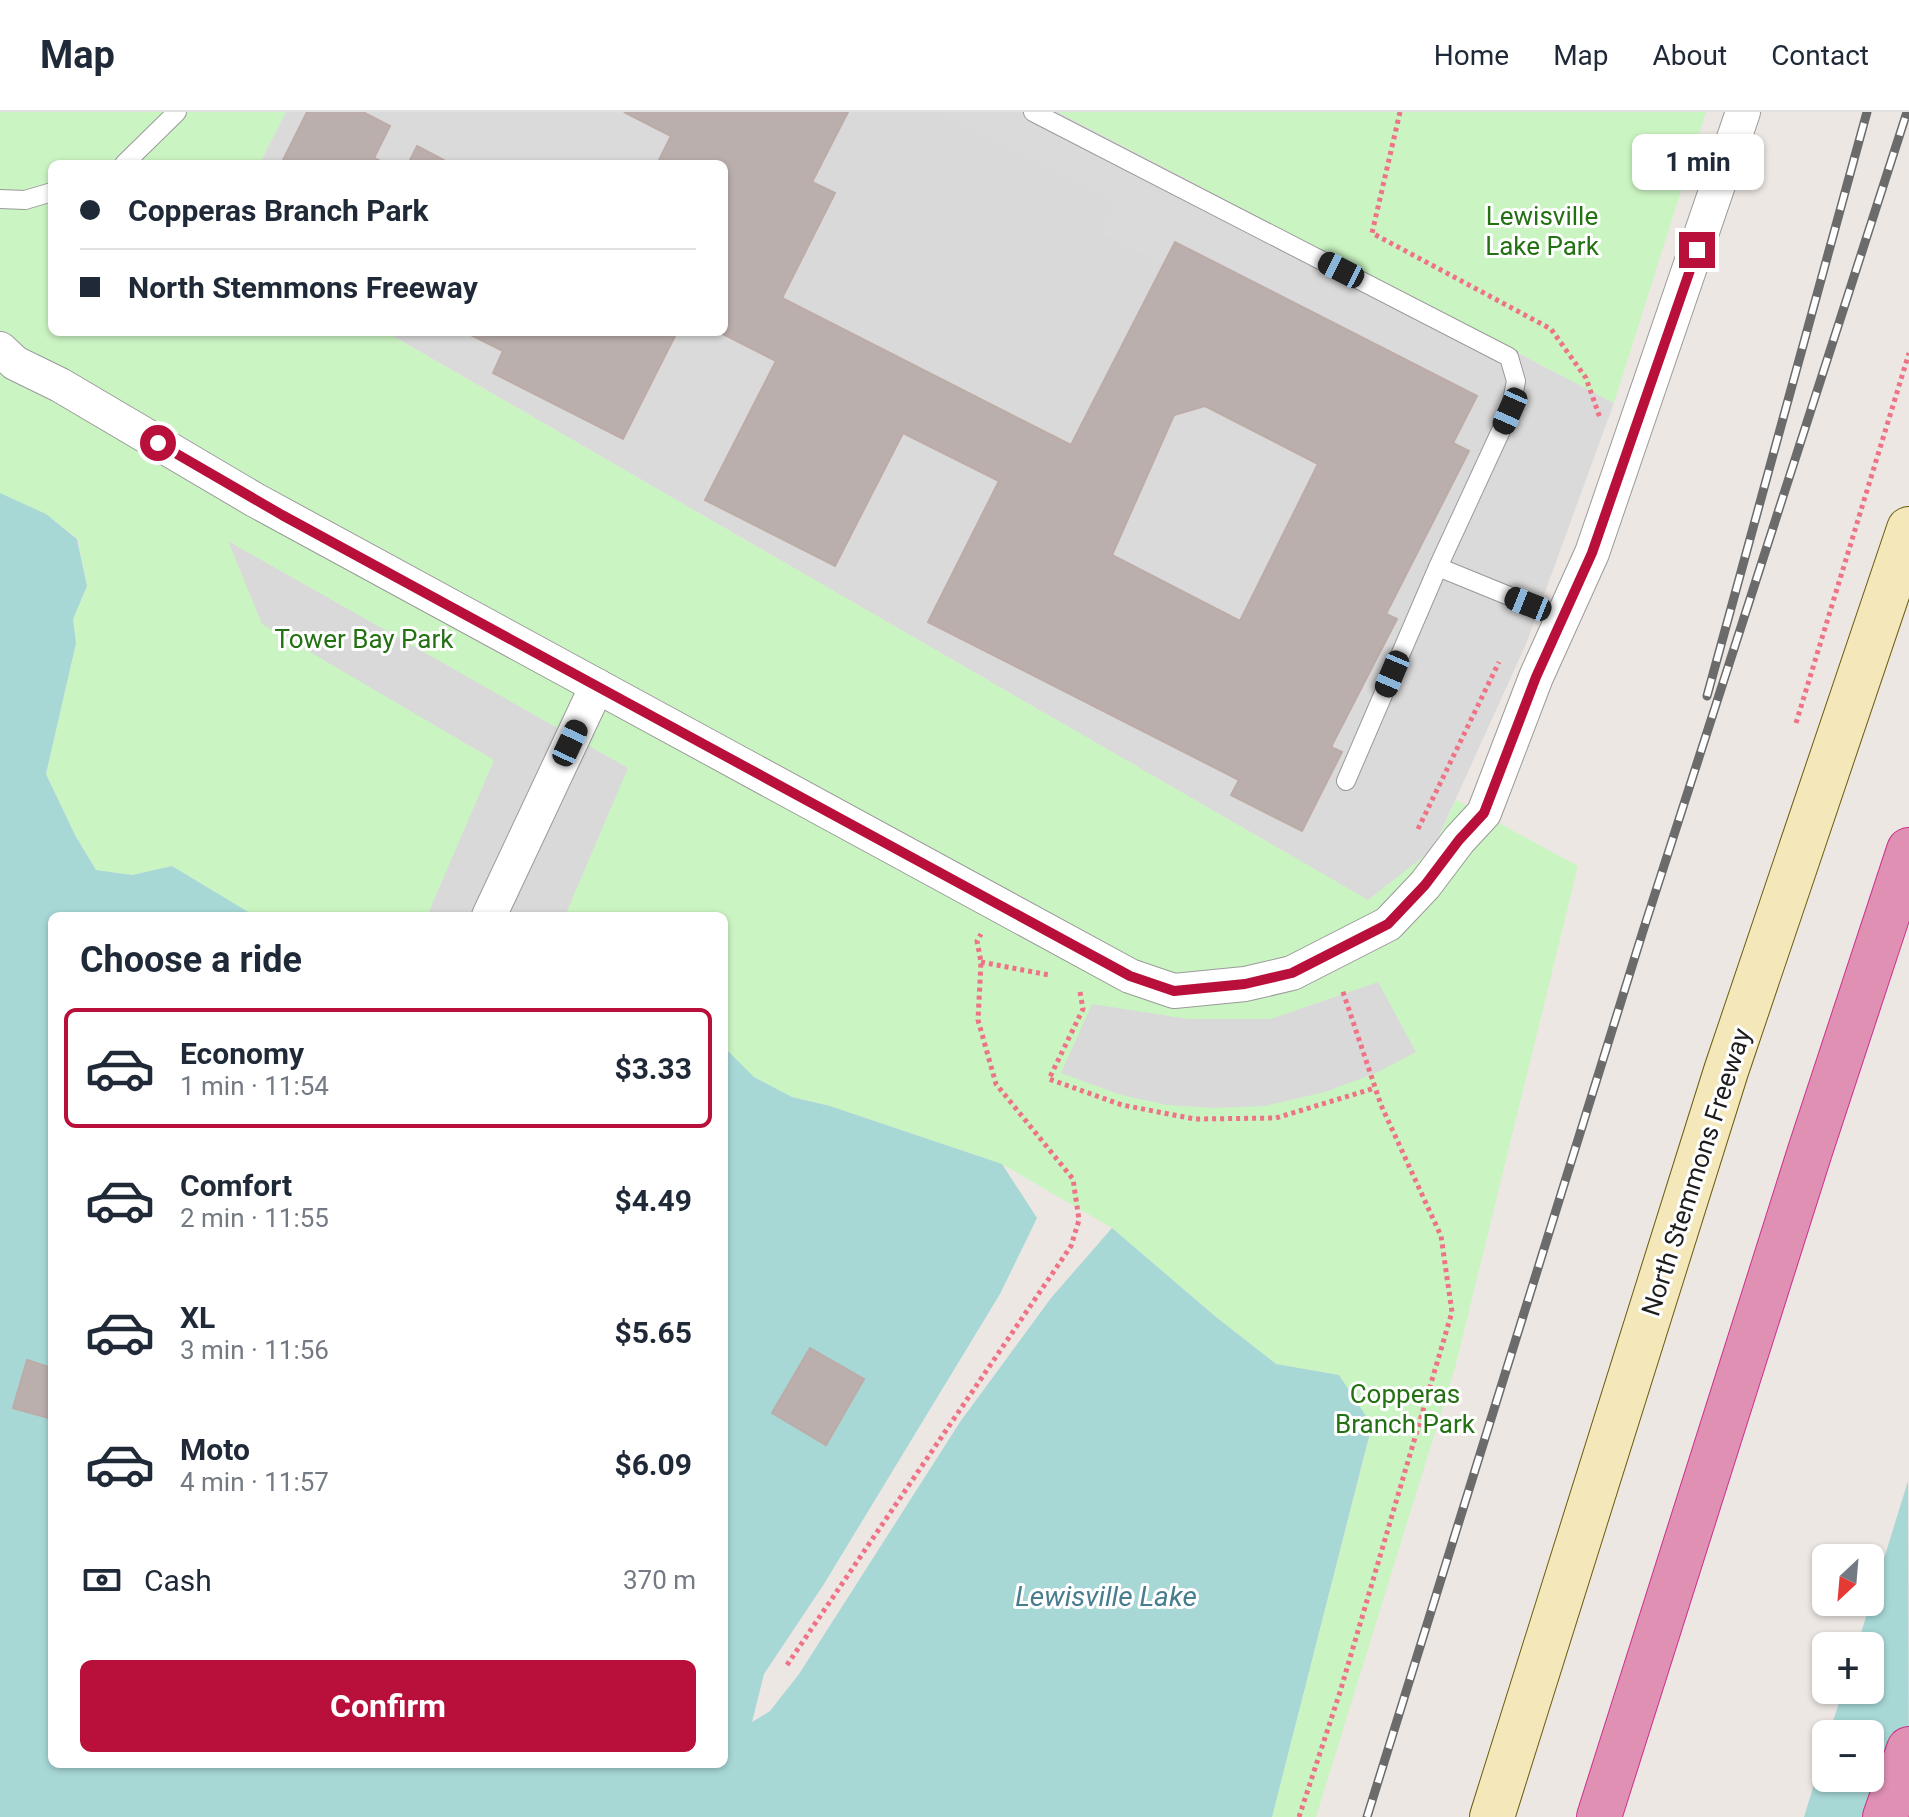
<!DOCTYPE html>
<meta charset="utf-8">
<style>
:root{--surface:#fff;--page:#f6f6f7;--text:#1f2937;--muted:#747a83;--line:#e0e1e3;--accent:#b9103b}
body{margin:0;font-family:Roboto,sans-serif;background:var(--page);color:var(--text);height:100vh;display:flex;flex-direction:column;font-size:30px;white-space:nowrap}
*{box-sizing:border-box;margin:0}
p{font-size:26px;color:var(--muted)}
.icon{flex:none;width:44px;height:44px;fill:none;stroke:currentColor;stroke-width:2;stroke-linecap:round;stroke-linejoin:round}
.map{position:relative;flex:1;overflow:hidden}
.details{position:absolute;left:48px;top:800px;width:680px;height:856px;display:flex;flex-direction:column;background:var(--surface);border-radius:12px;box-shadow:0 2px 6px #0004}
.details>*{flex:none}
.hud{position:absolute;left:48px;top:48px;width:680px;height:176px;border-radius:12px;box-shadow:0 2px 6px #0004;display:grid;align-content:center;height:176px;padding:0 32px;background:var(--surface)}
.needle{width:52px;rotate:206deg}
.controls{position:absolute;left:1812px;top:1432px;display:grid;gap:16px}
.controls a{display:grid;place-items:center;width:72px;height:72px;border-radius:12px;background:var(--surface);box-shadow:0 2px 6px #0004;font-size:40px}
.end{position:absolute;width:36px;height:36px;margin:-18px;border:10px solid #b9103b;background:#fff;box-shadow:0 0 0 4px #fff}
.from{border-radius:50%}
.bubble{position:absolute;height:56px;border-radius:12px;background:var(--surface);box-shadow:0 2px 6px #0004;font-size:26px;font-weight:700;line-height:56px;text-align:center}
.car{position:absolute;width:24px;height:48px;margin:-24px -12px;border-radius:10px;box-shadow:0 0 6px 2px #0007;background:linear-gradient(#222 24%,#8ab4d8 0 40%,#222 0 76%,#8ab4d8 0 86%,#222 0)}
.hud b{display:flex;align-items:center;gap:28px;height:76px;font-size:30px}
.hud b+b{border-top:2px solid var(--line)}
.hud i{width:20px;height:20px;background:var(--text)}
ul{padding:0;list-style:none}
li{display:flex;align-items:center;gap:24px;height:120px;margin:0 16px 12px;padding:0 16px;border:4px solid transparent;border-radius:12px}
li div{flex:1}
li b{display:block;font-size:30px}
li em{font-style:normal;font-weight:700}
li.active{border-color:var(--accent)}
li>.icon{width:72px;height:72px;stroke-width:1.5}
h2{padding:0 32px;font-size:36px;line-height:96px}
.pay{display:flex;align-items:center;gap:20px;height:88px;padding:0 32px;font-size:30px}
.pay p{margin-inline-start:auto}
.cta{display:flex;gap:16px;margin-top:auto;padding:16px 32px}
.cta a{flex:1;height:92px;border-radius:12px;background:var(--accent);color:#fff;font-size:32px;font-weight:700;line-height:92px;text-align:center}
header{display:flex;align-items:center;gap:48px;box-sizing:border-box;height:112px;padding:0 40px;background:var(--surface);border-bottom:2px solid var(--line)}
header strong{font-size:38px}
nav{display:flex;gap:44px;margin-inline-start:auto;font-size:28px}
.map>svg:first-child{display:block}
.residential{fill:#dbdada}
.park{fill:#cbf4c3}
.parking{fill:#d9d9d9}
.water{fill:#a7d8d6}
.building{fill:#baafad;stroke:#bdaba7;stroke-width:2;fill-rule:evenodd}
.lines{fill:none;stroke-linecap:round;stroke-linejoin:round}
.service-casing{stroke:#9a9a9a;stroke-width:20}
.minor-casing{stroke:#9a9a9a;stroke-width:36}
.secondary-casing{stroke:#6a5c0d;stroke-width:46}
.motorway-casing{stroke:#ca328d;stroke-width:46}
.path{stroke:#ee7386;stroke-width:5;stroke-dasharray:4 4;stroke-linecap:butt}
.service{stroke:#fff;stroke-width:18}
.minor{stroke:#fff;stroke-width:34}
.secondary{stroke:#f4e8ba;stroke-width:44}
.motorway{stroke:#df90b3;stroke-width:44}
.rail-casing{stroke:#6b6b6b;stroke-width:9}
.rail{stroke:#fff;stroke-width:6;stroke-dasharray:18;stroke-linecap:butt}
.route{stroke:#b9103b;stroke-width:10}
.labels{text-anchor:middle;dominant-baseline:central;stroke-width:6;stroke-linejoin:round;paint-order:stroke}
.park-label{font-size:26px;fill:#247114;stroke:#fff}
.street-label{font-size:26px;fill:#1d1d1d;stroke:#fff}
.water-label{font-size:28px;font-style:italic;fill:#477d8e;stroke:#fff}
</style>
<header>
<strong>Map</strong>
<nav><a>Home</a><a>Map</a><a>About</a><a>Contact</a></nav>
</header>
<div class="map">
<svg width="1909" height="1705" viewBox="0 0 1909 1705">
<rect width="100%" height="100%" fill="#ede7e3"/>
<path class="residential" d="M286,0H1058L1614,291L1526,532L1433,737L1369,789L386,220H724V52H259Z"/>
<g class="park">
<path d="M0,0H286L259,52H52V220H386L1368,788L1433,737L1456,688L1578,754L1455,1256L1316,1705H1272L1372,1314L1339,1263L1276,1252L1216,1205L1112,1116L1002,1052L830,994L792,985L754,965L724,935V804H255L172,754L132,763L96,758L75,723L46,662L76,531L73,507L87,474L78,427L46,402L0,381Z"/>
<path d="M1058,0H1706L1614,291Z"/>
</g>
<g class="parking">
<path d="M848,0H937L1114,90L1099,120L1163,153L1071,333L782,186L835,82L812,70Z"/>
<path d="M228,429L628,656L565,804H427L494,648L262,512Z"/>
<path d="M1378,870L1416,940L1376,961L1325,980L1265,994L1215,996L1167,993L1121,983L1061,961L1092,892L1188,907H1271Z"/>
</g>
<g class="water">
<path d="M0,381L46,402L77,427L87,474L73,507L76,531L46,662L75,723L96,758L132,763L172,754L255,804H52V1652H724V935L754,965L792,985L830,994L1002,1052L1037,1106L1000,1182L824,1472L764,1562L752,1610L770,1599L799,1562L960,1310L1051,1186L1112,1116L1216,1205L1276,1252L1339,1263L1372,1313L1272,1705H0Z"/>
<path d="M1908,1369L1909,1705H1804L1826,1633V1666H1870V1622H1829L1843,1578H1870V1534H1857Z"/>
</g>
<g class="building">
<path d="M307,0H363L390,14L374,46L387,52H281Z"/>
<path d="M624,0H848L812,70L835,81L782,186L1071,333L1175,130L1477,284L1453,331L1469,339L1386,502L1397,507L1331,635L1342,640L1302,719L1231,683L1239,668L928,510L999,369L903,321L835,454L705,388L776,249L719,220H724V52H657L671,24ZM1205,294L1318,352L1240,509L1112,443L1174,303Z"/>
<path d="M417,34L451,52H408Z"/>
<path d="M465,220H677L623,327L493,261L503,239Z"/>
<path d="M810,1236L864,1267L826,1333L772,1301Z"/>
<path d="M27,1248L52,1256V1307L13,1296Z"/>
</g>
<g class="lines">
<g class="service-casing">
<g id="service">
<path d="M1033,0L1509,245L1516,269L1510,299L1438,455L1563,506"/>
<path d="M124,52L177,0"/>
<path d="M0,87L25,88L52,80"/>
<path d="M1346,669L1438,455"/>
</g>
</g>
<g class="minor-casing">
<g id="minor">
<path d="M0,237L15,251L60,273L255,388L1130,864L1174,879L1245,872L1292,861L1388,812L1425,773L1459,728L1484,701L1536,565L1592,441L1743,0"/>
<path d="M489,804L597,574"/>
</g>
</g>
<g class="secondary-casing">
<path id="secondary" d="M1492,1705L1726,959L1909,417"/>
</g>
<g class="motorway-casing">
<g id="motorway">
<path d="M1599,1705L1810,1039L1909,738"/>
<path d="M1885,1705L1909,1637"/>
</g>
</g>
<g class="path">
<path d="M1400,0L1372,121L1551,217L1586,266L1600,306"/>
<path d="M1796,611L1909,241"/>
<path d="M1418,717L1499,550"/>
<path d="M981,850L1049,863"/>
<path d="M1080,880L1083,897L1049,967L1122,993L1195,1007L1276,1006L1375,976"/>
<path d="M787,1553L1071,1134L1079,1108L1073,1067L996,972L978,908L981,850L977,829L981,822"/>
<path d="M1299,1705L1340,1580L1452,1200L1441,1124L1381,993L1342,877"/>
</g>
<use href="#service" class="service"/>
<use href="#minor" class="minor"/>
<use href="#secondary" class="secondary"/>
<use href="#motorway" class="motorway"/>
<g class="rail-casing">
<g id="rail">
<path d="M1707,584L1867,0"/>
<path d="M1367,1705L1643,819L1907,0"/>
</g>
</g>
<use href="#rail" class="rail"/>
</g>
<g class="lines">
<path class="route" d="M158,331L282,403L1130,864L1174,879L1245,872L1292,861L1388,812L1425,773L1459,728L1484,701L1536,565L1592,441L1697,138"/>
</g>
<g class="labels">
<g class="park-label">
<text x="1542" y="104">Lewisville<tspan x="1542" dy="30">Lake Park</tspan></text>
<text x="364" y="527">Tower Bay Park</text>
<text x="1405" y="1282">Copperas<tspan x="1405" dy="30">Branch Park</tspan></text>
</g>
<g class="street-label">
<text transform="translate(1696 1060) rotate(-72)">North Stemmons Freeway</text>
</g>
<g class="water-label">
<text x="1106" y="1484">Lewisville Lake</text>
</g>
</g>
</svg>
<div class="controls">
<a><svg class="needle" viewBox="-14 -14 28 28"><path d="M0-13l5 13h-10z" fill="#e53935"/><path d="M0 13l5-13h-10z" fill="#747a83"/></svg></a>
<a>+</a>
<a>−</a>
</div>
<i class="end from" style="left:158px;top:331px"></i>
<i class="end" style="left:1697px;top:138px"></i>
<div class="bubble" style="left:1632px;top:22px;width:132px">1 min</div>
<i class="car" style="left:1341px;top:158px;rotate:297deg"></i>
<i class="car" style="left:1510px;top:299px;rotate:204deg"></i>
<i class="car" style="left:1528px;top:492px;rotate:292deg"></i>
<i class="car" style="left:1392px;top:562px;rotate:203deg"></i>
<i class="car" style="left:570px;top:631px;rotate:25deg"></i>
<div class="hud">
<b><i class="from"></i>Copperas Branch Park</b>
<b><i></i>North Stemmons Freeway</b>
</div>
<section class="details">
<h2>Choose a ride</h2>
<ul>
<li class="active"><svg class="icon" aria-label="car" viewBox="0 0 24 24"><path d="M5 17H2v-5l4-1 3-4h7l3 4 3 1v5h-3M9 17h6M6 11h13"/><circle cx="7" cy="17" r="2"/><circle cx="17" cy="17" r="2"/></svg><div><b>Economy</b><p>1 min · 11:54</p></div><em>$3.33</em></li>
<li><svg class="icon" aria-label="car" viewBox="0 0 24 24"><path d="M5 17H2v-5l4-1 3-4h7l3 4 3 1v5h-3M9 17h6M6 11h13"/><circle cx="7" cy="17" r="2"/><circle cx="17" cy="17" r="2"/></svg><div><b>Comfort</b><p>2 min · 11:55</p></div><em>$4.49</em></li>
<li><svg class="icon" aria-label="car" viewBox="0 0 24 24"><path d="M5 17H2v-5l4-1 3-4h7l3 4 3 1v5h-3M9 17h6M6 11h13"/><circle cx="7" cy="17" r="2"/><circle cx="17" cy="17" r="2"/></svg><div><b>XL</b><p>3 min · 11:56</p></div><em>$5.65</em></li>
<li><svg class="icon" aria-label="car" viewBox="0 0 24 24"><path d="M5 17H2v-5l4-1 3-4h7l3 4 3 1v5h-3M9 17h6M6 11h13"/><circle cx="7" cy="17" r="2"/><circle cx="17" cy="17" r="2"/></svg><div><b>Moto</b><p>4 min · 11:57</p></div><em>$6.09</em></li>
</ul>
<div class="pay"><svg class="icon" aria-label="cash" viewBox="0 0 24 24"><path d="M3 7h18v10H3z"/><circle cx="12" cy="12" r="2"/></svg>Cash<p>370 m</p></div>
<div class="cta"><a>Confirm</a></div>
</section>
</div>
